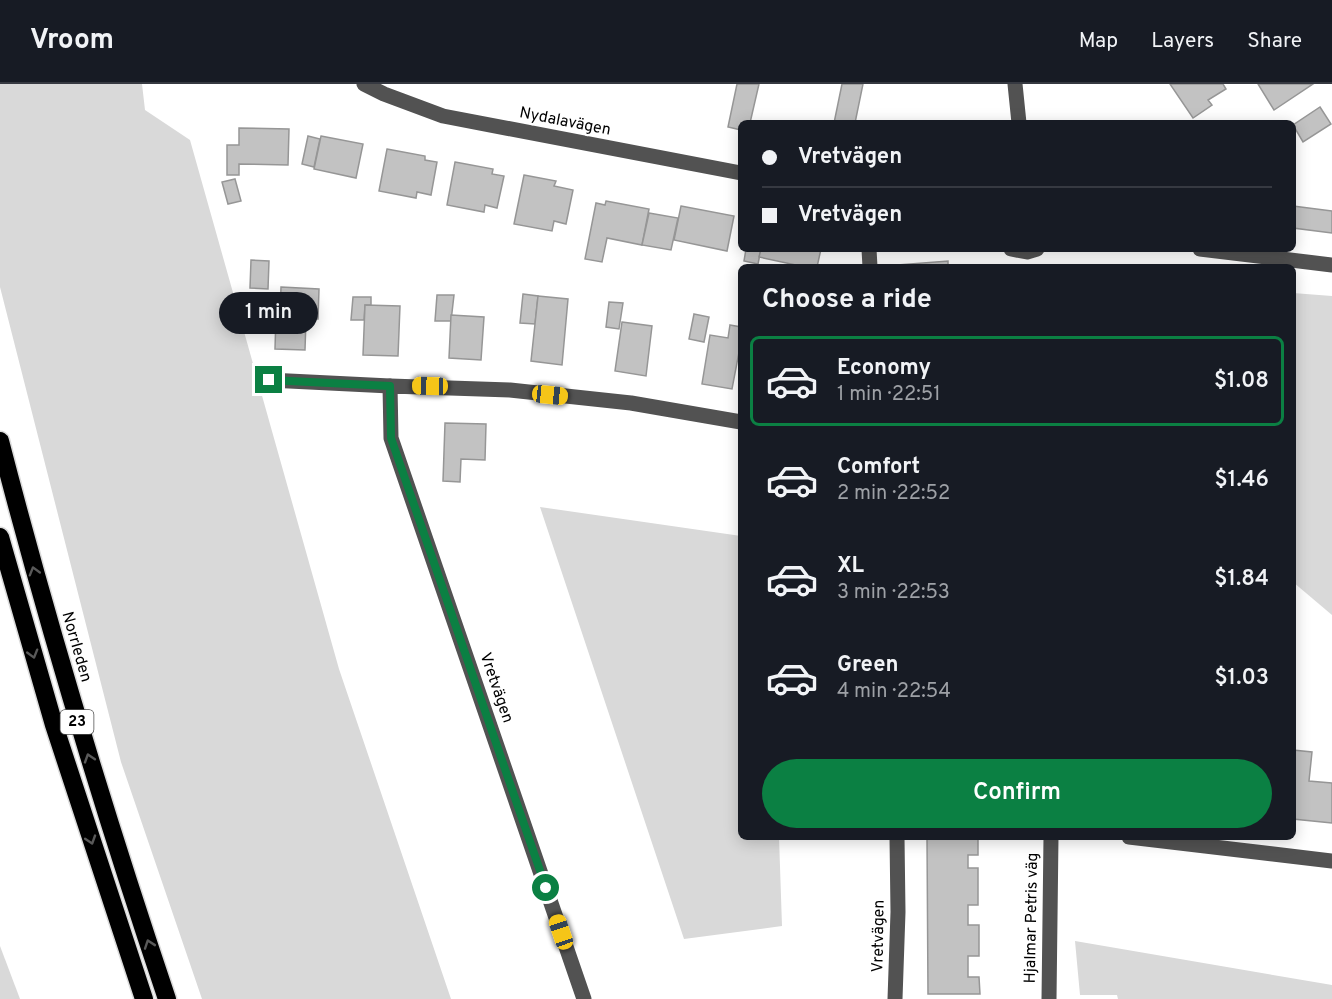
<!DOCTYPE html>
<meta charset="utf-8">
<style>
:root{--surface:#171b24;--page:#242831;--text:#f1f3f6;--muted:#9ea1a6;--line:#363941;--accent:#0b8043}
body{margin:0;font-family:Overpass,sans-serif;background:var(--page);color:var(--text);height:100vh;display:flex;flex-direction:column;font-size:22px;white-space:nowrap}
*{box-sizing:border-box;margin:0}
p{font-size:20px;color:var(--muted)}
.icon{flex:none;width:33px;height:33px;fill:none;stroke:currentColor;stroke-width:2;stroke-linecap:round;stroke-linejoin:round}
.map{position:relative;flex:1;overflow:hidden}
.drawer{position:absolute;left:738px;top:180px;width:558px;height:576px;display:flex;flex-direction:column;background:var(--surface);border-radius:9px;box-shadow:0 3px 15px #0003}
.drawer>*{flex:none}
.banner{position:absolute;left:738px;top:36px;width:558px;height:132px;border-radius:9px;box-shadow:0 3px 15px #0003;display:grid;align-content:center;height:132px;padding:0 24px;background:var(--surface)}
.end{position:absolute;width:27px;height:27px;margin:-14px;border:8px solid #0b8043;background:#fff;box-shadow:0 0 0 3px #fff}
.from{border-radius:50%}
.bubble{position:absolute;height:42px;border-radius:21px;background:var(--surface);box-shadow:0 3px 15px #0003;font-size:20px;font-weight:600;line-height:42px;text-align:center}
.car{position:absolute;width:18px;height:36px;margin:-18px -9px;border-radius:8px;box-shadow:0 0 4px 2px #0007;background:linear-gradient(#f5c518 24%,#345 0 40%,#f5c518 0 76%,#345 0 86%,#f5c518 0)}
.banner b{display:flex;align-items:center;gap:21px;height:57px;font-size:22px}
.banner b+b{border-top:2px solid var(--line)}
.banner i{width:15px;height:15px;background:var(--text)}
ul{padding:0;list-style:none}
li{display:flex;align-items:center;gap:18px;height:90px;margin:0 12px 9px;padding:0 12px;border:3px solid transparent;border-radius:9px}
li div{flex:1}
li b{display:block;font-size:22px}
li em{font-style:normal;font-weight:600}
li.current{border-color:var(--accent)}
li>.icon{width:54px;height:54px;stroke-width:1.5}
h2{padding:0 24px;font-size:27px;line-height:72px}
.cta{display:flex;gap:12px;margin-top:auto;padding:12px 24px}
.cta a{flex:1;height:69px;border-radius:36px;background:var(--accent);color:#fff;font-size:24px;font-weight:600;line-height:69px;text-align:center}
header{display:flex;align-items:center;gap:36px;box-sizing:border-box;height:84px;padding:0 30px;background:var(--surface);border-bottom:2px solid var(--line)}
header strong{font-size:28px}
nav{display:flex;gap:33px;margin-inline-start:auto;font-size:21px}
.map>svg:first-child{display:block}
.green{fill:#d9d9d9}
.building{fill:#c2c2c2;stroke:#969696;stroke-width:1.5}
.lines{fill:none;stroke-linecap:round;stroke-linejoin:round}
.highway-casing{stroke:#dbdbdb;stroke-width:21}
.minor{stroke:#525252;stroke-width:15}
.highway{stroke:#000;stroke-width:18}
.oneway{stroke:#595959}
.route{stroke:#0b8043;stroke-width:8}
.labels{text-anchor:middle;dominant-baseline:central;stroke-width:4.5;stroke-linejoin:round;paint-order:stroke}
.shield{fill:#fff;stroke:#4c4c4c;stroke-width:1.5}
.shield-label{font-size:15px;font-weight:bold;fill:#000}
.street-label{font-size:16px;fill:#000;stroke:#fff}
</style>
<header>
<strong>Vroom</strong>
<nav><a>Map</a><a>Layers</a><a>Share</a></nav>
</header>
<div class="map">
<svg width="1332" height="915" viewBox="0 0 1332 915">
<rect width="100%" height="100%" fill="#fff"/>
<g class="green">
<path d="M0,0H142L145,26L190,56L339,585L451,915H202L121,678L0,203Z"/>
<path d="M1293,209L1332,212V531L1293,498Z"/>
<path d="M540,423L741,452V753H779L782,842L684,855Z"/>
<path d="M1075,857L1332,901V915H1118L1117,911H1080Z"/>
<path d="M0,862L20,915H0Z"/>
</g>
<g class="building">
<path d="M737,0H759L750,39H741V46L728,43Z"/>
<path d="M842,0H863L855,39H834Z"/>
<path d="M1170,0H1223L1226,5L1208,16L1212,21L1193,34Z"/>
<path d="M1258,0H1313L1274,26Z"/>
<path d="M1320,23L1331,40L1303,58L1293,41Z"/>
<path d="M239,44L289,45L288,81L239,80V91H227V61H239Z"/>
<path d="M308,52L320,55L314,83L302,80Z"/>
<path d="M321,52L363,60L356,94L314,85Z"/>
<path d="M387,65L425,72V76L437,78L431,111L417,108L416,114L379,107Z"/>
<path d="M455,78L493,85L492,90L504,92L497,124L485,121L484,128L447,121Z"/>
<path d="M524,91L556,97L554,102L573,106L566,140L554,137L552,147L514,140Z"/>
<path d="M235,95L241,117L228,120L222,98Z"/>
<path d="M606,117L649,125L642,161L607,154L602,178L585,175L596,119L605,121Z"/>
<path d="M681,122L734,132L727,167L674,156Z"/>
<path d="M1293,122L1332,127V149L1293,144Z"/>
<path d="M649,129L678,134L671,166L642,161Z"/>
<path d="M746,165H761L758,180L744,177Z"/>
<path d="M761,165H821L817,183H805L759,173Z"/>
<path d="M251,176L269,177L268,205L250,204Z"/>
<path d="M948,177V183H898V181Z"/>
<path d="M281,203L319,205L318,235H306L305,266L275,265L276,231L280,232Z"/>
<path d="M523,210L538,212L535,240L520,239Z"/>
<path d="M437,211H454L451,237H435Z"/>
<path d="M538,212L568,215L562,281L531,277Z"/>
<path d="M353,213H371V221H365L364,236H351Z"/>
<path d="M609,218L623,219L619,245L606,243Z"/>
<path d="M365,221L400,222L398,272L363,271Z"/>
<path d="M694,230L709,233L704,258L689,255Z"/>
<path d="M451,231L484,233L481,276L449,274Z"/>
<path d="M622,238L652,242L646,292L615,287Z"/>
<path d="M730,241L741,243V258L732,305L702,300L710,251L728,254Z"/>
<path d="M445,339L486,340L485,376L461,375L460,398L443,397Z"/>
<path d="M1293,666L1312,668L1309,697L1332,699V739L1293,735Z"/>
<path d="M927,753H978V771H968V784H978V821H968V841H979V872H968V893H979L980,910H928Z"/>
</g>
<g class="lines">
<g class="highway-casing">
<g id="highway">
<path d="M0,357C49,546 105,731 167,915"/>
<path d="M0,453L54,641L144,915"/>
</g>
</g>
<g class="minor">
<path d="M364,0L384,10L443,32L741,89"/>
<path d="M1015,0L1019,39"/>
<path d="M869,165L870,183"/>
<path d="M1011,165L1027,168L1037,165"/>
<path d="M1200,165L1332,181"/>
<path d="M269,296L390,302"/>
<path d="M1129,753L1332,777"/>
<path d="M584,915L391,354L390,302L510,306L631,319L741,338"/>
<path d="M895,915L898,828L897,753"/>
<path d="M1049,915L1051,753"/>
</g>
<use href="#highway" class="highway"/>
</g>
<defs><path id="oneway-chevron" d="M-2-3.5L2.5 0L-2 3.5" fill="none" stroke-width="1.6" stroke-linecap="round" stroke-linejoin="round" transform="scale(1.5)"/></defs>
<g class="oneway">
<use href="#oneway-chevron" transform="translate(34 487) rotate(-106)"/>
<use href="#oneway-chevron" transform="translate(33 570) rotate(74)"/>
<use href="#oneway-chevron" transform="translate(89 674) rotate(-108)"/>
<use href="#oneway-chevron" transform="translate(91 756) rotate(72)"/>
<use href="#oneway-chevron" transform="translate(149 860) rotate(-109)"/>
</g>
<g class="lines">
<path class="route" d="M269,296L390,302L391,354L546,804"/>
</g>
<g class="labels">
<rect class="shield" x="60.5" y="626" width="33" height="24" rx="4.5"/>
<g class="shield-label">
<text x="77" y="638">23</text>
</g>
<g class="street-label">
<text transform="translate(565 38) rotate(11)">Nydalavägen</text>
<text transform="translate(76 563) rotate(74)">Norrleden</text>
<text transform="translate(496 604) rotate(71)">Vretvägen</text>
<text transform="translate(1032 834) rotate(-89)">Hjalmar Petris väg</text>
<text transform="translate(879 852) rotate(-89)">Vretvägen</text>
</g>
</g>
</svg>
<i class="end from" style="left:546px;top:804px"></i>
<i class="end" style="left:269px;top:296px"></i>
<div class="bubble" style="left:219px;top:208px;width:99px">1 min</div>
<i class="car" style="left:430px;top:302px;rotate:271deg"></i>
<i class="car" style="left:550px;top:311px;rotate:96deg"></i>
<i class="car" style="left:561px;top:848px;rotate:341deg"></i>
<div class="banner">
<b><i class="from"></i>Vretvägen</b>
<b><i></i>Vretvägen</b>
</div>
<section class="drawer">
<h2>Choose a ride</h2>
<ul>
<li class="current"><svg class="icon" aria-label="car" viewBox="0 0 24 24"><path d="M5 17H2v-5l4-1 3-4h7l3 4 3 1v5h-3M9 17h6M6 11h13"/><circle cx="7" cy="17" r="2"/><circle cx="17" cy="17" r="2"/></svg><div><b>Economy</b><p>1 min · 22:51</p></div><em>$1.08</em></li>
<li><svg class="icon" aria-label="car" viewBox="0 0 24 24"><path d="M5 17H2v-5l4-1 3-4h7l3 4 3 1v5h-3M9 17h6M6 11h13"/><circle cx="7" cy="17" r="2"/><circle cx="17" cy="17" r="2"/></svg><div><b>Comfort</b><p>2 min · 22:52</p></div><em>$1.46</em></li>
<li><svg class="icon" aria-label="car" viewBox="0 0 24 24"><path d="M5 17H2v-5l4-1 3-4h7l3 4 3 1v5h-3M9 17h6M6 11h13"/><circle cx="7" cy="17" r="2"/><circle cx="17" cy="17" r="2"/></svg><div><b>XL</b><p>3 min · 22:53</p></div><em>$1.84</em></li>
<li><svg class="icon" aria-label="car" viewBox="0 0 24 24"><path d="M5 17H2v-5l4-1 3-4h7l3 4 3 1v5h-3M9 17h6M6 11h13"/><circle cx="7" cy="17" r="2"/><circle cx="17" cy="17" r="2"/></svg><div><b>Green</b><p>4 min · 22:54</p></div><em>$1.03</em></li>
</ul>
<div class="cta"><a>Confirm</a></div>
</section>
</div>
